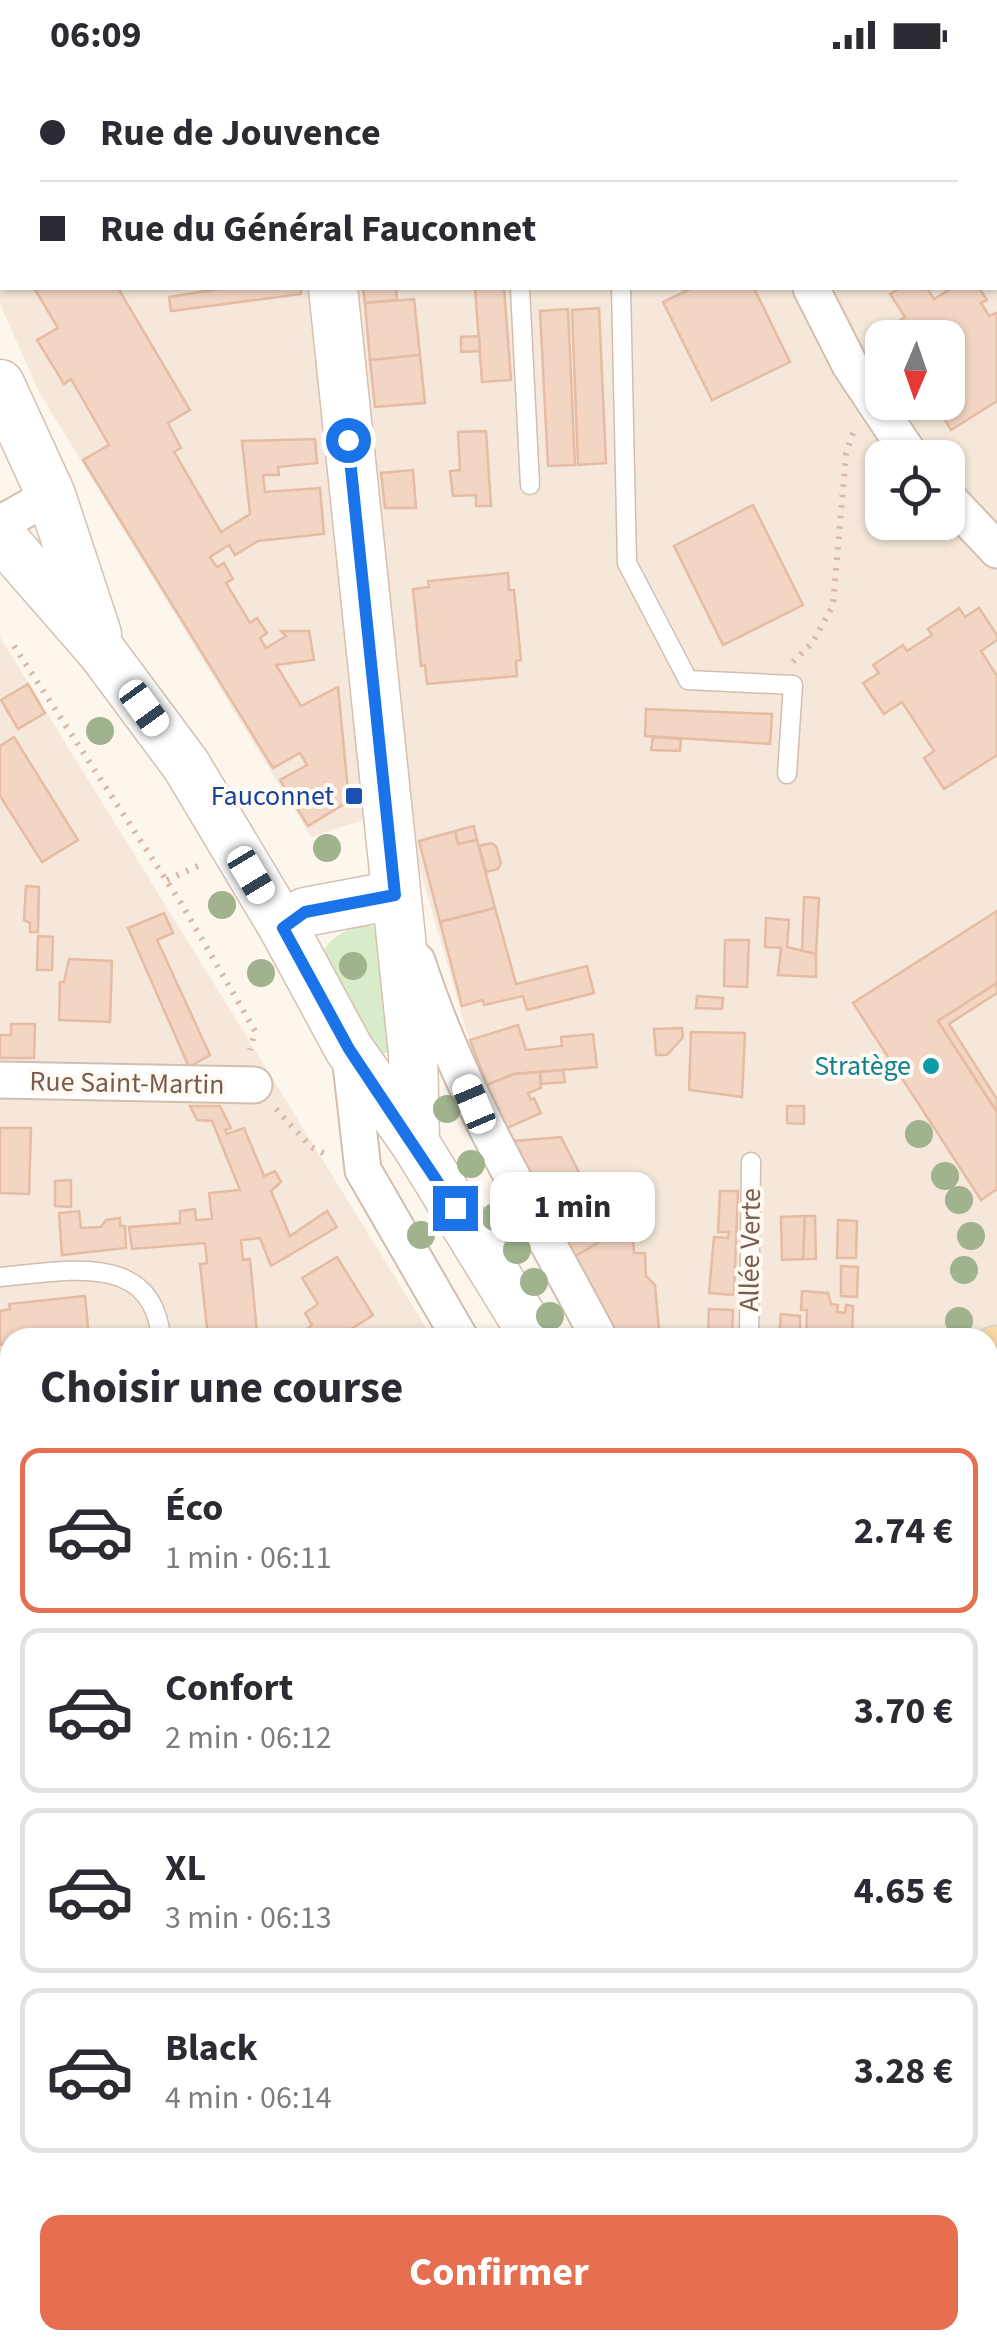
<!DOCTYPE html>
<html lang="fr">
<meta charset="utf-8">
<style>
:root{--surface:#fff;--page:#f7f7f7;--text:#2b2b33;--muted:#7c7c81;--line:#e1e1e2;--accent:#e76f51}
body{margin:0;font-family:"Source Sans 3",sans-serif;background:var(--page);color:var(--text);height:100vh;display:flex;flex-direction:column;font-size:38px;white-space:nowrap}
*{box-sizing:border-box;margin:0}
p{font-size:32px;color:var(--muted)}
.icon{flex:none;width:55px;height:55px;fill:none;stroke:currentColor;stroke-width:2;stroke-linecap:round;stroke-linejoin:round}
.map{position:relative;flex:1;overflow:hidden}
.panel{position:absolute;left:0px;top:1258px;width:998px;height:1022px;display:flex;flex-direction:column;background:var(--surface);border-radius:30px 30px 0 0;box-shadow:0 2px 8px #0004}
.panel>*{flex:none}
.guide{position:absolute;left:0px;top:0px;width:998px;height:220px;box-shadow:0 2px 8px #0004;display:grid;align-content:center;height:220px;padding:0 40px;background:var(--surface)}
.needle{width:65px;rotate:182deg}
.fabs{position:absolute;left:865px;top:250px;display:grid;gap:20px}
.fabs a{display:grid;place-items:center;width:100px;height:100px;border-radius:20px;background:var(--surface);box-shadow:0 2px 8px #0004;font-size:50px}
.end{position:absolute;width:45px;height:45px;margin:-22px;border:12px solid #1a73e8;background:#fff;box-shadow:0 0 0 5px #fff}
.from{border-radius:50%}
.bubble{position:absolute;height:70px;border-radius:20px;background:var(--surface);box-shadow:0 2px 8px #0004;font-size:32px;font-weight:700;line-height:70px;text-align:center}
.car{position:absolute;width:30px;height:60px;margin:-30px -15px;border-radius:12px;box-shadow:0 0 8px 2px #0007;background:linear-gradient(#fff 24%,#345 0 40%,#fff 0 76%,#345 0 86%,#fff 0)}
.guide b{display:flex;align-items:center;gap:35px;height:95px;font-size:38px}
.guide b+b{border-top:2px solid var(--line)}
.guide i{width:25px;height:25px;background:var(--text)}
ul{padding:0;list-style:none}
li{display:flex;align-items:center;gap:30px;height:165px;margin:0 20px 15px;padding:0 20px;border:5px solid var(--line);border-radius:20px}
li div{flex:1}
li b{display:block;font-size:38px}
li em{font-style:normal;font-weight:700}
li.current{border-color:var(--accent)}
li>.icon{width:90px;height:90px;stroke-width:1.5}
h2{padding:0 40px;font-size:45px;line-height:120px}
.primary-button{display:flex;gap:20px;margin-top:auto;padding:20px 40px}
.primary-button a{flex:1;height:115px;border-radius:20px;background:var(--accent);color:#fff;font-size:40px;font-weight:700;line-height:115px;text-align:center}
.status{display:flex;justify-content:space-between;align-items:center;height:70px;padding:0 50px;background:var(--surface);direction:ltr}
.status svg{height:28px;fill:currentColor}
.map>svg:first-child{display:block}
.residential{fill:#f5e8da;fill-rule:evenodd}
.green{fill:#d8ecc9}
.water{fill:#bfe3e8;stroke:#a5d3da;stroke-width:2.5}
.building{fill:#f3d5c3;stroke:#e6bba3;stroke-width:2.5}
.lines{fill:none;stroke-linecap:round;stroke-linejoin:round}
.lane-casing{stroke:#d1beb0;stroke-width:21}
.street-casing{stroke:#d1beb0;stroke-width:39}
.secondary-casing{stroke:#d6c0b0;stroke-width:51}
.primary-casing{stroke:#dad1cd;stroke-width:59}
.path{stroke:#d9b8a5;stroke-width:6;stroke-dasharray:2.5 8;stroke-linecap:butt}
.lane{stroke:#fff;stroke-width:18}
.street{stroke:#fff;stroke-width:35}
.secondary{stroke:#fff;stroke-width:48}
.primary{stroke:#fbd9a5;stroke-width:55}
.tree{fill:#a0b28e}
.route{stroke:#1a73e8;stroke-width:12}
.transit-dot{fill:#1a4fb4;stroke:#fffaf3;stroke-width:4}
.culture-dot{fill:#0f9aa8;stroke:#fffaf3;stroke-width:4}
.labels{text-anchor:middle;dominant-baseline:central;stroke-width:8;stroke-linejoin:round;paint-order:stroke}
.transit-label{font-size:28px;fill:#164399;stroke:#fffaf3;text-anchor:end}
.culture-label{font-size:28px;fill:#0d838f;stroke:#fffaf3;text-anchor:end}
.street-label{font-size:28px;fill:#7a5c4d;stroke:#fffaf3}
</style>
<div class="status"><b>06:09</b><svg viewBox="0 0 49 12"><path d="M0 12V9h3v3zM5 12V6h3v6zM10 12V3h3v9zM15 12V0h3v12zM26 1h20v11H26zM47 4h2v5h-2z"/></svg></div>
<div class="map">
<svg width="997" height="2278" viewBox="0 0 997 2278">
<rect width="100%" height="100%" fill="#fdf6ec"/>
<g class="residential">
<path d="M0,0H997V2278H647L651,2270H988V1268L610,1267L487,1032L402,737L311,767L39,322L0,234ZM2,2H995V218H2ZM882,268H948V332H882ZM882,388H948V452H882Z"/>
<path d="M0,567L432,1267L10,1268V2270H411L404,2278H0Z"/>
</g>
<path class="green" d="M365,855L380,858L396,983H382L368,970L319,890C328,868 342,860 365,855Z"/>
<path class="water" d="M411,2270H651L647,2278H404Z"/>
<g class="building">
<path d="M34,218H118L190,340L168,353L181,378L174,382L221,462L250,444L242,371L315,369L317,393L278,397L279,405H263L265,422L320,418L324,464L258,471L235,485L229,475L210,487L217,497L224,493L233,509L226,513L250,553L257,548L267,563L260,568L266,578L286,566L281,561H309L314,590L276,595L301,636L338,617L349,731L308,756L280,710L307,695L300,683L273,698L83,390L109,375L71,309L64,314L37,270L58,258Z"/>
<path d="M225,218H301V224L171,241L169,227Z"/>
<path d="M363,218H396L397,230L365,233Z"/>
<path d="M475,218H504L511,310L482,312Z"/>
<path d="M692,218H754L790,292L712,330L663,232Z"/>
<path d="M900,218H927L934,229L952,218H979L987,230L981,233L989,246L996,243L997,245V331L951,360L939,340L944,336L941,332H948V268H892L887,259L905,247L890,224Z"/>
<path d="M414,229L420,285L370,290L365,233Z"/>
<path d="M599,238L606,393L578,395L572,240Z"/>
<path d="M568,239L575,395L548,396L540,241Z"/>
<path d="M479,266L480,281L461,282V267Z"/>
<path d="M420,285L425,333L375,337L370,290Z"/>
<path d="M486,361L491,436H476V425L453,426L450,401L460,400L458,362Z"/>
<path d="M413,400L416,438H385L381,403Z"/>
<path d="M753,435L803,535L723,575L674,476Z"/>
<path d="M508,503L509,520H514L521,590L516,591L517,606L427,614L425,595L421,596L413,519L429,517L428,511Z"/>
<path d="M959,538L965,547L979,538L997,565V570L981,581L997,606V685L944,719L924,688L934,681L902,632L884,644L863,613L879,603L873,595L903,575L907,581L932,565L928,559Z"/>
<path d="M28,614L45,643L18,659L1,630Z"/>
<path d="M646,639L772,644L770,674L645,666Z"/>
<path d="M14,667L78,770L42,792L0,726V676Z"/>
<path d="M653,667L681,669L680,681L651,680Z"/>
<path d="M474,756L477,770L458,774L455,761Z"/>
<path d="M455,761L458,774L477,770L495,838L440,852L419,771Z"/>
<path d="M491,773L496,776L501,793L498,799L486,802L479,776Z"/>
<path d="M26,816L39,817L38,862H30V853L24,850Z"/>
<path d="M804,827L819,828L816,884L802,883Z"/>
<path d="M495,838L516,914L587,896L594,923L527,940L523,926L484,935L483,930L462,936L440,852Z"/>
<path d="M997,841V913L938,951L997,1042V1119L981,1130L853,933Z"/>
<path d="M164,843L173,863L157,870L210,985L189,997L128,858Z"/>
<path d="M766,848L789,850L787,877L816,884V907L778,905L781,878L765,877Z"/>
<path d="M38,866L53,867L52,900H37Z"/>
<path d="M725,870H749L747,917L724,916Z"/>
<path d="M69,889L112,891L110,952L59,950L60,912H64Z"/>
<path d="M997,913V923L949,954L997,1029V1042L938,951Z"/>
<path d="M697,926L723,928L722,939L696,938Z"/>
<path d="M11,954H35L34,988H0V965H11Z"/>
<path d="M518,955L526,980L562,976L561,967L593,964L597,997L514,1004L487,1015L470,970Z"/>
<path d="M682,958L683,967L667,985H656L654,959Z"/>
<path d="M691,962L745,963L742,1027L689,1020Z"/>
<path d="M563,1000L565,1012L541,1014L540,1002Z"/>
<path d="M540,1002L541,1018L528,1023L531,1030L534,1028L541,1043L507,1058L487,1015L514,1004Z"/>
<path d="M190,1036H220L231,1058L225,1060L227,1064L244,1058L264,1106L275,1101L281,1112L271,1121L290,1166L327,1141L337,1157L271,1196L260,1168L241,1170L243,1190L250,1189L257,1262L208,1267L200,1194L207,1193L205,1173L132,1179L129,1157L180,1153V1141L195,1139L196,1150L212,1149L209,1123L240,1120L212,1051L197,1050Z"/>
<path d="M787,1036H804V1054L787,1053Z"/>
<path d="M0,1058H31L29,1124L0,1123Z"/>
<path d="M561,1067L585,1114L540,1122L513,1071Z"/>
<path d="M71,1110V1137L55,1136V1111Z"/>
<path d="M628,1110L632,1153L617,1162L613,1136L598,1128L596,1113Z"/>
<path d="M720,1121H738L734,1225L709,1223L714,1167L728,1168L729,1162H718Z"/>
<path d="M592,1127L612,1165L574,1187L553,1146Z"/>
<path d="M79,1141L81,1158L101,1157L106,1150L120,1148V1156H125L126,1178L62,1185L59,1143Z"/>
<path d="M805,1146L803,1189L782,1190L781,1147Z"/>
<path d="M805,1146H815L816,1189H803Z"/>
<path d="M838,1150L857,1151L856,1188H837Z"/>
<path d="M632,1153L634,1183H645L646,1206L655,1215L659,1259L642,1260L643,1267L618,1268L574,1187Z"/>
<path d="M337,1187L373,1245L337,1268H313L307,1259L312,1255L305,1243L318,1234L302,1208Z"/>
<path d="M841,1196L858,1197L857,1227L841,1226Z"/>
<path d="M802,1221L828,1223L831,1234L838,1235L837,1242L845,1243L846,1235L853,1236L852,1268H806L807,1240H801Z"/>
<path d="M85,1226L89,1268H10V1274L0,1275V1241L10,1239L9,1234Z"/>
<path d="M709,1239L733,1240L732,1268H708Z"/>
<path d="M781,1244L800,1246V1268H779Z"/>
<path d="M10,1382V1476L0,1477V1383Z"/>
<path d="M997,1472V1517L988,1502V1478Z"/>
<path d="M10,1581V1626L0,1627V1582Z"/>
<path d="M997,2266V2278H923V2274L988,2270V2267Z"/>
<path d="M322,2270H368V2275L364,2278H314V2275H322Z"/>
</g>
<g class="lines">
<g class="lane-casing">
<g id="lane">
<path d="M510,0V2"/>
<path d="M628,2L629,0"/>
<path d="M995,167H997"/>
<path d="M520,218L530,415"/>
<path d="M621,218L627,493L688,610L793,615L787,704"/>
<path d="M0,1207C62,1202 153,1179 161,1268"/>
<path d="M749,1268L751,1092"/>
</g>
</g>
<g class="street-casing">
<g id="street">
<path d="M657,0L660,2"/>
<path d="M811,218L850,295L912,388"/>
<path d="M948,428L997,480"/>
<path d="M0,454L51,425"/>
<path d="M417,891C460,1024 534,1145 599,1268"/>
<path d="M350,985L363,1100L460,1268"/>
<path d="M0,1010L254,1015"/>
<path d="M0,1504H10"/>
<path d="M0,2115L10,2114"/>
</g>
</g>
<g class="secondary-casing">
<g id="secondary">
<path d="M310,0L311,2"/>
<path d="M333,218L413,983L415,1073"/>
<path d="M0,314L51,425L97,564"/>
<path d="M0,465L102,582L186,695L283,857L349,979L415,1073L535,1268"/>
<path d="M283,857L305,842L395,825"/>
<path d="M773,2270L774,2278"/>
</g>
</g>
<g class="primary-casing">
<g id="primary">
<path d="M988,1290L997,1284"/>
<path d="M988,1343L997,1337"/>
<path d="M0,1679H10"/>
<path d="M0,1719H10"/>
</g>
</g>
<g class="path">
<path d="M14,576L181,833L255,961L250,980"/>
<path d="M793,592L813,572L833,535L846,384L854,360"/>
<path d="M167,810L202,794"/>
<path d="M276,1039L311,1077L330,1086"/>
</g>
<use href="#lane" class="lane"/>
<use href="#street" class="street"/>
<use href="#secondary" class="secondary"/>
<use href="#primary" class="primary"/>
</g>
<g class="tree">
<circle cx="100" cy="661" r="14"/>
<circle cx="327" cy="778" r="14"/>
<circle cx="222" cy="835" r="14"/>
<circle cx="353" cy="896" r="14"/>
<circle cx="261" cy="903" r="14"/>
<circle cx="447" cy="1039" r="14"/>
<circle cx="919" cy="1064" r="14"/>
<circle cx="471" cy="1094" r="14"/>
<circle cx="945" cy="1106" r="14"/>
<circle cx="959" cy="1130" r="14"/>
<circle cx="495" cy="1147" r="14"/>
<circle cx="421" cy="1165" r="14"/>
<circle cx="971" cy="1166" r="14"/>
<circle cx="517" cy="1180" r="14"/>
<circle cx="964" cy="1200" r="14"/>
<circle cx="534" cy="1212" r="14"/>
<circle cx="550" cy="1246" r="14"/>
<circle cx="959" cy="1251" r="14"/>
</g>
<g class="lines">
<path class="route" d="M348,370L395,825L305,842L283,858L349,979L455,1138"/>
</g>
<rect class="transit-dot" x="344" y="716" width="20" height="20" rx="5"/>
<circle class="culture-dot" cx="931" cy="996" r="10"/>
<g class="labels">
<g class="transit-label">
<text x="334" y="726">Fauconnet</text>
</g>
<g class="culture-label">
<text x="911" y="996">Stratège</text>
</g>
<g class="street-label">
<text transform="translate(127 1013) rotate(1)">Rue Saint-Martin</text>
<text transform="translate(750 1180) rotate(-89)">Allée Verte</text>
</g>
</g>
</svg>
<div class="fabs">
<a><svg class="needle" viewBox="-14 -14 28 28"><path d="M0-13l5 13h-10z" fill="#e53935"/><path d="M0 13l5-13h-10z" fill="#7c7c81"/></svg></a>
<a><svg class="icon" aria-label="locate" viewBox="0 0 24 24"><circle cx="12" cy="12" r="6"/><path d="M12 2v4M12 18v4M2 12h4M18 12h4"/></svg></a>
</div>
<i class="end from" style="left:348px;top:370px"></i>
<i class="end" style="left:455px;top:1138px"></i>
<div class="bubble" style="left:490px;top:1102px;width:165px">1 min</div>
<i class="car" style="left:144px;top:638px;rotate:144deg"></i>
<i class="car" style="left:251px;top:805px;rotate:149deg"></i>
<i class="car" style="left:474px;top:1034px;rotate:337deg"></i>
<div class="guide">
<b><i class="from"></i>Rue de Jouvence</b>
<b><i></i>Rue du Général Fauconnet</b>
</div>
<section class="panel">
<h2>Choisir une course</h2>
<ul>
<li class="current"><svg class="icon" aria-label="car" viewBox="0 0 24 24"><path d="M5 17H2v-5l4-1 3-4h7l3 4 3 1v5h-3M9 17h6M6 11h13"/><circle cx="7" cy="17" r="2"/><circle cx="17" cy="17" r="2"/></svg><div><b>Éco</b><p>1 min · 06:11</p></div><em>2.74 €</em></li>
<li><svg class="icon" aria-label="car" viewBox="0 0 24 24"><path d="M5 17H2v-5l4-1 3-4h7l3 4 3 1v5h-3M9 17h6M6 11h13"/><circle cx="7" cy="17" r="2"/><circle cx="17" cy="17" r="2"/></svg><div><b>Confort</b><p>2 min · 06:12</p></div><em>3.70 €</em></li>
<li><svg class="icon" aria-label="car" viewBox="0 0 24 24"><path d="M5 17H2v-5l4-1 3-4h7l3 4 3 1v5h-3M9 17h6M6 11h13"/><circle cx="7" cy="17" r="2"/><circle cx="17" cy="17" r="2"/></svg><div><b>XL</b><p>3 min · 06:13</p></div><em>4.65 €</em></li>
<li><svg class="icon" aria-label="car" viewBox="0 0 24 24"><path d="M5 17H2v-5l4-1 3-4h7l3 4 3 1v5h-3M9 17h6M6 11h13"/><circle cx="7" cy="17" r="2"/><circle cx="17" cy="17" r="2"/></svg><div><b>Black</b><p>4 min · 06:14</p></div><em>3.28 €</em></li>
</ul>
<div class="primary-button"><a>Confirmer</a></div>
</section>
</div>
